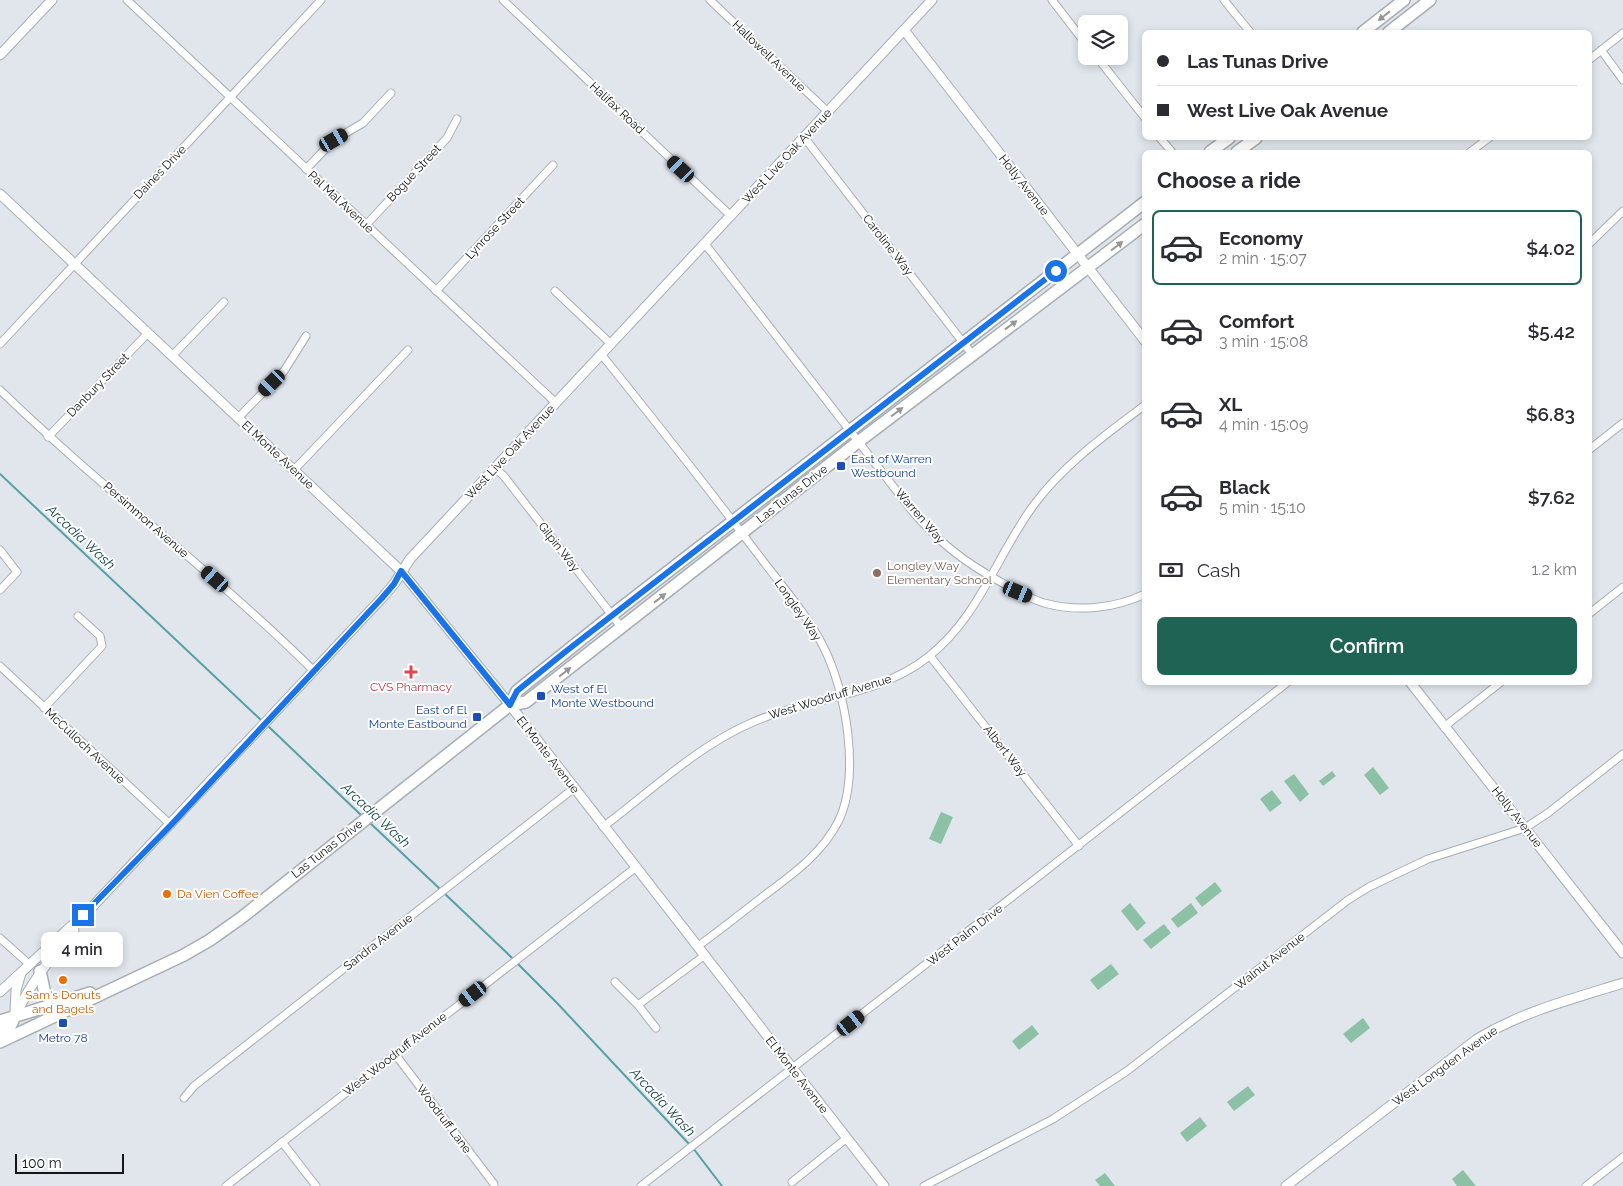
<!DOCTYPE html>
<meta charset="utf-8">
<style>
:root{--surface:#fff;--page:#f2f2f3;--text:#2b2b33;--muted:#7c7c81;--line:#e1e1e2;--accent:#1e6354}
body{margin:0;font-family:Raleway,sans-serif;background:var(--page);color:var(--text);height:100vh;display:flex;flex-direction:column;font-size:19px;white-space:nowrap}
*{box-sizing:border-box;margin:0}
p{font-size:16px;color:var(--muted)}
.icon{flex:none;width:28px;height:28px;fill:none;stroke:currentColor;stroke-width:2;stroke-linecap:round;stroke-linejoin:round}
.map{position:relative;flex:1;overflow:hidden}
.panel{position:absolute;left:1142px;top:150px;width:450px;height:535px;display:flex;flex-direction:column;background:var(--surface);border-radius:8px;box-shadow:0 2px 8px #0003}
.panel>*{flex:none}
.top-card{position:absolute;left:1142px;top:30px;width:450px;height:110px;border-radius:8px;box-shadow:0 2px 8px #0003;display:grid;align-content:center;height:110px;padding:0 15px;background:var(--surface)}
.fabs{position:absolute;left:1078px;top:15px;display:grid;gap:10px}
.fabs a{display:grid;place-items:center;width:50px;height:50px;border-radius:8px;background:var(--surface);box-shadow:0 2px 8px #0003;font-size:25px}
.scale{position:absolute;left:15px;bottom:12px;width:109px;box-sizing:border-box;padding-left:5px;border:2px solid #151619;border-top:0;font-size:14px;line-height:18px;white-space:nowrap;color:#151619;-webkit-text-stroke:4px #fff;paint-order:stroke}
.end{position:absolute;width:22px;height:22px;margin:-11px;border:6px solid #1a73e8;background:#fff;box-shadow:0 0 0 2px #fff}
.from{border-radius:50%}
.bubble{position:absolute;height:35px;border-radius:8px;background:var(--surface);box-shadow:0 2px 8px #0003;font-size:16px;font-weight:600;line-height:35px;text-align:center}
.car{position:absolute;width:15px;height:30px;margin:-15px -8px;border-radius:6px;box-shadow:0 0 4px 1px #0007;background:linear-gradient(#222 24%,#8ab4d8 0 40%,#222 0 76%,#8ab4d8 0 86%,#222 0)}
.top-card b{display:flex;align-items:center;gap:18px;height:48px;font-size:19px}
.top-card b+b{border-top:1px solid var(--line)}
.top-card i{width:12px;height:12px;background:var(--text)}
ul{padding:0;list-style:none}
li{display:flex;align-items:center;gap:15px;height:75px;margin:0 10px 8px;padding:0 5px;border:2px solid transparent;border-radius:8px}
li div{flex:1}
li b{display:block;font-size:19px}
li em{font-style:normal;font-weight:600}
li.selected{border-color:var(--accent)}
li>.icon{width:45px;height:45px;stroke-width:1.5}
h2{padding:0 15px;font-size:22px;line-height:60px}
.pay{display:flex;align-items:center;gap:12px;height:55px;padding:0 15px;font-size:19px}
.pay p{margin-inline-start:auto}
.button{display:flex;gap:10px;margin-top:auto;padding:10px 15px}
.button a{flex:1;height:58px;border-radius:8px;background:var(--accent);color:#fff;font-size:20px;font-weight:600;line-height:58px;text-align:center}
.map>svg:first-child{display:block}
.green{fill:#8cc1a5}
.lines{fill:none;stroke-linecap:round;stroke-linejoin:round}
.stream{stroke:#55a0a5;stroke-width:2}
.minor-casing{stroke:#a7adb3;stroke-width:9}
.tertiary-casing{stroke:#a7adb3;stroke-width:11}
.primary-casing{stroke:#a7adb3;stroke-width:14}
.minor{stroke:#fff;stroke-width:7}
.tertiary{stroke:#fff;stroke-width:9}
.primary{stroke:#fff;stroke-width:11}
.oneway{fill:#969698}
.route{stroke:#1a73e8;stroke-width:6}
.transit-dot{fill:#1a4fb4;stroke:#fff;stroke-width:2}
.education-dot{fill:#8d6e63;stroke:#fff;stroke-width:2}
.health-dot{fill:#e0444e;stroke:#fff;stroke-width:2}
.food-dot{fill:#e8710a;stroke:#fff;stroke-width:2}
.labels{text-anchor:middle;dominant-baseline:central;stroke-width:4;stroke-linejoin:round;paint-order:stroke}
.street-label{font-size:12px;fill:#151619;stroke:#fff}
.transit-label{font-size:12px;fill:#164399;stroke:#fff;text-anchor:start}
.education-label{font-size:12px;fill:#785e54;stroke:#fff;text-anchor:start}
.health-label{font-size:12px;fill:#be3a42;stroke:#fff}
.food-label{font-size:12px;fill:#c56008;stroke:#fff;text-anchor:start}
.water-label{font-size:14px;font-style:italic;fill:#17484b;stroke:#fff}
</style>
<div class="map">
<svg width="1623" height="1186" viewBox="0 0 1623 1186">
<rect width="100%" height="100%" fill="#e1e6ed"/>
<g class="green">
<path d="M1373,767L1389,788L1380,795L1364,775Z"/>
<path d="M1332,771L1336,776L1323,786L1319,781Z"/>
<path d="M1294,774L1309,794L1300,802L1284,781Z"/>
<path d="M1272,790L1282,803L1270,812L1260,799Z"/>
<path d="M941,812L953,817L941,844L929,839Z"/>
<path d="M1215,882L1222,891L1202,907L1195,898Z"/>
<path d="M1130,903L1146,923L1137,931L1121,911Z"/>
<path d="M1191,903L1198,913L1178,928L1171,919Z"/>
<path d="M1164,924L1171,933L1151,949L1143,940Z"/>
<path d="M1111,964L1119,974L1098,990L1090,980Z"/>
<path d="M1363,1018L1370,1028L1351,1043L1343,1034Z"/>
<path d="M1032,1025L1039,1034L1019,1050L1012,1041Z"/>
<path d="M1248,1086L1255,1095L1234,1111L1227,1102Z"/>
<path d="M1200,1117L1207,1126L1187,1142L1180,1133Z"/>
<path d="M1463,1170L1476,1186H1457L1452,1179Z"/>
<path d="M1105,1173L1115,1186H1100L1095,1180Z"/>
</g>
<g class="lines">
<g class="stream">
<path d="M0,474L262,721"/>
<path d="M268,726L362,816"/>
<path d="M369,822L440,889"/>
<path d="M444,893L507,953L557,1003L690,1145"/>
<path d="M693,1148L722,1186"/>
</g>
<g class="minor-casing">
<g id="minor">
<path d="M127,0L556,403"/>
<path d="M503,0L731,216"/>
<path d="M710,0L828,112"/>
<path d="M1052,0L1086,44"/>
<path d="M1224,0L1250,32"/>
<path d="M1601,50L1623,80"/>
<path d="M1096,56L1145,118"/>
<path d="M1590,59L1623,33"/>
<path d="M804,137L972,354"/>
<path d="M1160,138L1172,152"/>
<path d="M1470,152L1489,138"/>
<path d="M306,169L334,140L363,123L391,93"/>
<path d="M366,225L447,138L457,119"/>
<path d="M1590,243L1623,211"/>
<path d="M705,244L913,512C939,542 964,562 999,581C1013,589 1028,598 1044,603C1077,612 1114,609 1145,594"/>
<path d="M436,291L553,165"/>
<path d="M555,291L611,344"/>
<path d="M0,344L321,0"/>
<path d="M601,354C655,421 708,488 760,557C781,585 807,614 823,646C846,690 861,776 838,822C821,855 790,876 761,898C740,914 719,931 698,946"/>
<path d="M172,356L224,302"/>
<path d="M0,390C101,488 214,572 314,671"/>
<path d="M238,418L284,371L306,336"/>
<path d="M48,437L148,333"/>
<path d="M1590,449L1623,423"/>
<path d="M494,468L503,475L622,628"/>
<path d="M294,470L408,350"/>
<path d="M0,550L17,572L0,590"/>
<path d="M1590,613L1623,587"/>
<path d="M930,656L1079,846"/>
<path d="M0,666L171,825"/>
<path d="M44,708L102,646L100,636L78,616"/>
<path d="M1444,727L1501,682"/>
<path d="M603,827C651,791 696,747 751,723C809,697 878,697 928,657C979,617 996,557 1033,506C1063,465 1105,435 1145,405"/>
<path d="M0,938L29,964"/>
<path d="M615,982L638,1005L656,1028"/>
<path d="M638,1005L705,955"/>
<path d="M395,1054L494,1184"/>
<path d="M184,1098L194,1086L573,789"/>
<path d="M282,1142L316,1186"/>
<path d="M792,1182L847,1138"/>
<path d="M226,1186L635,868"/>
<path d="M641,1186L1288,682"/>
<path d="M924,1186L1053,1119L1127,1071L1348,900L1369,887L1428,859L1525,828L1548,813L1623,754"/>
<path d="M1586,1186L1623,1157"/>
</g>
</g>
<g class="tertiary-casing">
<g id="tertiary">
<path d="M904,30L1145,341"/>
<path d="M0,55L52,0"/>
<path d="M0,194L401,571L510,705L884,1186"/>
<path d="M1410,682L1623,953"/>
<path d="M0,992L93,906L382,598L394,584L410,559L932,0"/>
<path d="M15,1012L16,990L21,973"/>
<path d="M15,1016C32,981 49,960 74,930"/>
<path d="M1286,1186L1477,1039C1524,1011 1572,999 1623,983"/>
</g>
</g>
<g class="primary-casing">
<g id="primary">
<path d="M1363,32L1404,0"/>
<path d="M1389,32L1430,0"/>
<path d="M1210,152L1229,138"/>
<path d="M1237,152L1256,138"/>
<path d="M510,705L526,702L858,442L1145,224"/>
<path d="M40,971L45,994L55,1004"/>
<path d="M0,1021L90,993"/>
<path d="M0,1033L10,1027L15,1016"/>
<path d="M0,1042L184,955L210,940L241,918L510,705L517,691L612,615L1145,202"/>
</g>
</g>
<use href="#minor" class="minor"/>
<use href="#tertiary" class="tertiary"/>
<use href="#primary" class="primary"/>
</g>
<defs><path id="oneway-solid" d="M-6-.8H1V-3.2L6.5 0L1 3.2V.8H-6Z" transform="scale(1.25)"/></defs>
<g class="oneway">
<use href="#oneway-solid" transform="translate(1384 16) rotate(142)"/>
<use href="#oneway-solid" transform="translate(1117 246) rotate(-37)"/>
<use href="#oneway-solid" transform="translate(1011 325) rotate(-36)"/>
<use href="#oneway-solid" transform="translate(897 412) rotate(-37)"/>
<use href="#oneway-solid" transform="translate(660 598) rotate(-38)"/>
<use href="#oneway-solid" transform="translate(565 672) rotate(-38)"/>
</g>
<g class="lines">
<path class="route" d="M83,915L171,825L382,598L394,584L401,571L510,705L517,691L565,652L1056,271"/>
</g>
<g class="transit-dot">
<rect x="836" y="461" width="10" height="10" rx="2.5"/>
<rect x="536" y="691" width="10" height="10" rx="2.5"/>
<rect x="472" y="712" width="10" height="10" rx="2.5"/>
<rect x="58" y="1018" width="10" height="10" rx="2.5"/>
</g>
<circle class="education-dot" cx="877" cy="573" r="5"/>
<path class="health-dot" d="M408.5 664.5h5v5h5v5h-5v5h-5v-5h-5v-5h5z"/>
<g class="food-dot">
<circle cx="167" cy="894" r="5"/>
<circle cx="63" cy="980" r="5"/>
</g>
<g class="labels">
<g class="street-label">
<text transform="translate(769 56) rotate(44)">Hallowell Avenue</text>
<text transform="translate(617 108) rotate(43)">Halifax Road</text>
<text transform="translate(787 156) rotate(-47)">West Live Oak Avenue</text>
<text transform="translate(160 172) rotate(-46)">Daines Drive</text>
<text transform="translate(414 173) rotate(-47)">Bogue Street</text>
<text transform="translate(1024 185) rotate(52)">Holly Avenue</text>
<text transform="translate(341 202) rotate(43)">Pal Mal Avenue</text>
<text transform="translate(495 228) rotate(-47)">Lynrose Street</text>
<text transform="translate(888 245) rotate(52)">Caroline Way</text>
<text transform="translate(98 385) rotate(-46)">Danbury Street</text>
<text transform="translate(510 452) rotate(-47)">West Live Oak Avenue</text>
<text transform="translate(278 455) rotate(43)">El Monte Avenue</text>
<text transform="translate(792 494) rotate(-38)">Las Tunas Drive</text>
<text transform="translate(920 516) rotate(49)">Warren Way</text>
<text transform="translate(146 520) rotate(41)">Persimmon Avenue</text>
<text transform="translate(559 547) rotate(52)">Gilpin Way</text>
<text transform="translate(798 610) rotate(55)">Longley Way</text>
<text transform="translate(830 697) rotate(-17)">West Woodruff Avenue</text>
<text transform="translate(85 746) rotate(43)">McCulloch Avenue</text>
<text transform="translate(1005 751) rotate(52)">Albert Way</text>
<text transform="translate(548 755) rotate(52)">El Monte Avenue</text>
<text transform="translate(1517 817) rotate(52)">Holly Avenue</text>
<text transform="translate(327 849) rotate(-38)">Las Tunas Drive</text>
<text transform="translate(965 935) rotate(-38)">West Palm Drive</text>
<text transform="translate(378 942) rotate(-38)">Sandra Avenue</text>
<text transform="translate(1270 961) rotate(-38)">Walnut Avenue</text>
<text transform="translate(395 1054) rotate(-38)">West Woodruff Avenue</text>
<text transform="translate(1445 1066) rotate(-36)">West Longden Avenue</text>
<text transform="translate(797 1075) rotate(52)">El Monte Avenue</text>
<text transform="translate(444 1119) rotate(53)">Woodruff Lane</text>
</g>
<g class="transit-label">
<text x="851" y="459">East of Warren<tspan x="851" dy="14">Westbound</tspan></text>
<text x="551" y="689">West of El<tspan x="551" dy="14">Monte Westbound</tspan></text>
<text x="467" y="710" text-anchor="end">East of El<tspan x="467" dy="14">Monte Eastbound</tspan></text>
<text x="63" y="1038" text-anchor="middle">Metro 78</text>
</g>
<g class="education-label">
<text x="887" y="566">Longley Way<tspan x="887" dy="14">Elementary School</tspan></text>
</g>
<g class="health-label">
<text x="411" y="687">CVS Pharmacy</text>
</g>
<g class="food-label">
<text x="177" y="894">Da Vien Coffee</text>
<text x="63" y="995" text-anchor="middle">Sam's Donuts<tspan x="63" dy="14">and Bagels</tspan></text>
</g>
<g class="water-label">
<text transform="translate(81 537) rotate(43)">Arcadia Wash</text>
<text transform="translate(376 815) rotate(43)">Arcadia Wash</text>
<text transform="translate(663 1102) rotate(47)">Arcadia Wash</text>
</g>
</g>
</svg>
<div class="fabs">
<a><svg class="icon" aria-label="layers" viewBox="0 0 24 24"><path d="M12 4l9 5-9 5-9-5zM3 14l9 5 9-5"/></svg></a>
</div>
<div class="scale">100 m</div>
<i class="end from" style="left:1056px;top:271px"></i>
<i class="end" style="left:83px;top:915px"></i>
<div class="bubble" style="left:41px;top:932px;width:82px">4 min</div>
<i class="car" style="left:334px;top:140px;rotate:60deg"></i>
<i class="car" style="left:681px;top:169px;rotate:313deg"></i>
<i class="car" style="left:272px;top:383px;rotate:225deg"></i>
<i class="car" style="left:215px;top:579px;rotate:311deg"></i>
<i class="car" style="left:1018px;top:592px;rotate:112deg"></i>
<i class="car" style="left:473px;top:994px;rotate:232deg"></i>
<i class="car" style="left:851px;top:1023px;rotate:52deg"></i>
<div class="top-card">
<b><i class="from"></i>Las Tunas Drive</b>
<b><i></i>West Live Oak Avenue</b>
</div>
<section class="panel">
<h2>Choose a ride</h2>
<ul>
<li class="selected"><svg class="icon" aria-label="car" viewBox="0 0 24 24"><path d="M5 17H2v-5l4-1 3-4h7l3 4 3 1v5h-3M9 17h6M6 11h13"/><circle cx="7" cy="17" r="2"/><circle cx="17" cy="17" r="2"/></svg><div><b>Economy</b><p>2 min · 15:07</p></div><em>$4.02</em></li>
<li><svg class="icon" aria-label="car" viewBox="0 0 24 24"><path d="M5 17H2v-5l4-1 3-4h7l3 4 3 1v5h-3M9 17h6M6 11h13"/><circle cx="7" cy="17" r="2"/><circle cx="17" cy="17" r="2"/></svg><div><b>Comfort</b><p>3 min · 15:08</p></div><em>$5.42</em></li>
<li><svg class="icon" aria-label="car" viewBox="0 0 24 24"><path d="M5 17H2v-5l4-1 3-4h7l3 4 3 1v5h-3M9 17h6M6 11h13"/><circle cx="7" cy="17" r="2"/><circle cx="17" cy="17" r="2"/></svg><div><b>XL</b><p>4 min · 15:09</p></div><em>$6.83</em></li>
<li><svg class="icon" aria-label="car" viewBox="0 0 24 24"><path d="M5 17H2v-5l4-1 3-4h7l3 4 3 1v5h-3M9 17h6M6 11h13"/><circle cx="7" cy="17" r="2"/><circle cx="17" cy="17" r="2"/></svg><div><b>Black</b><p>5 min · 15:10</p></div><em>$7.62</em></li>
</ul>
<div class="pay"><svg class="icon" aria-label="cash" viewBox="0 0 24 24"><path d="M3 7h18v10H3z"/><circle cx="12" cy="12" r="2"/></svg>Cash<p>1.2 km</p></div>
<div class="button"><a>Confirm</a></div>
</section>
</div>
